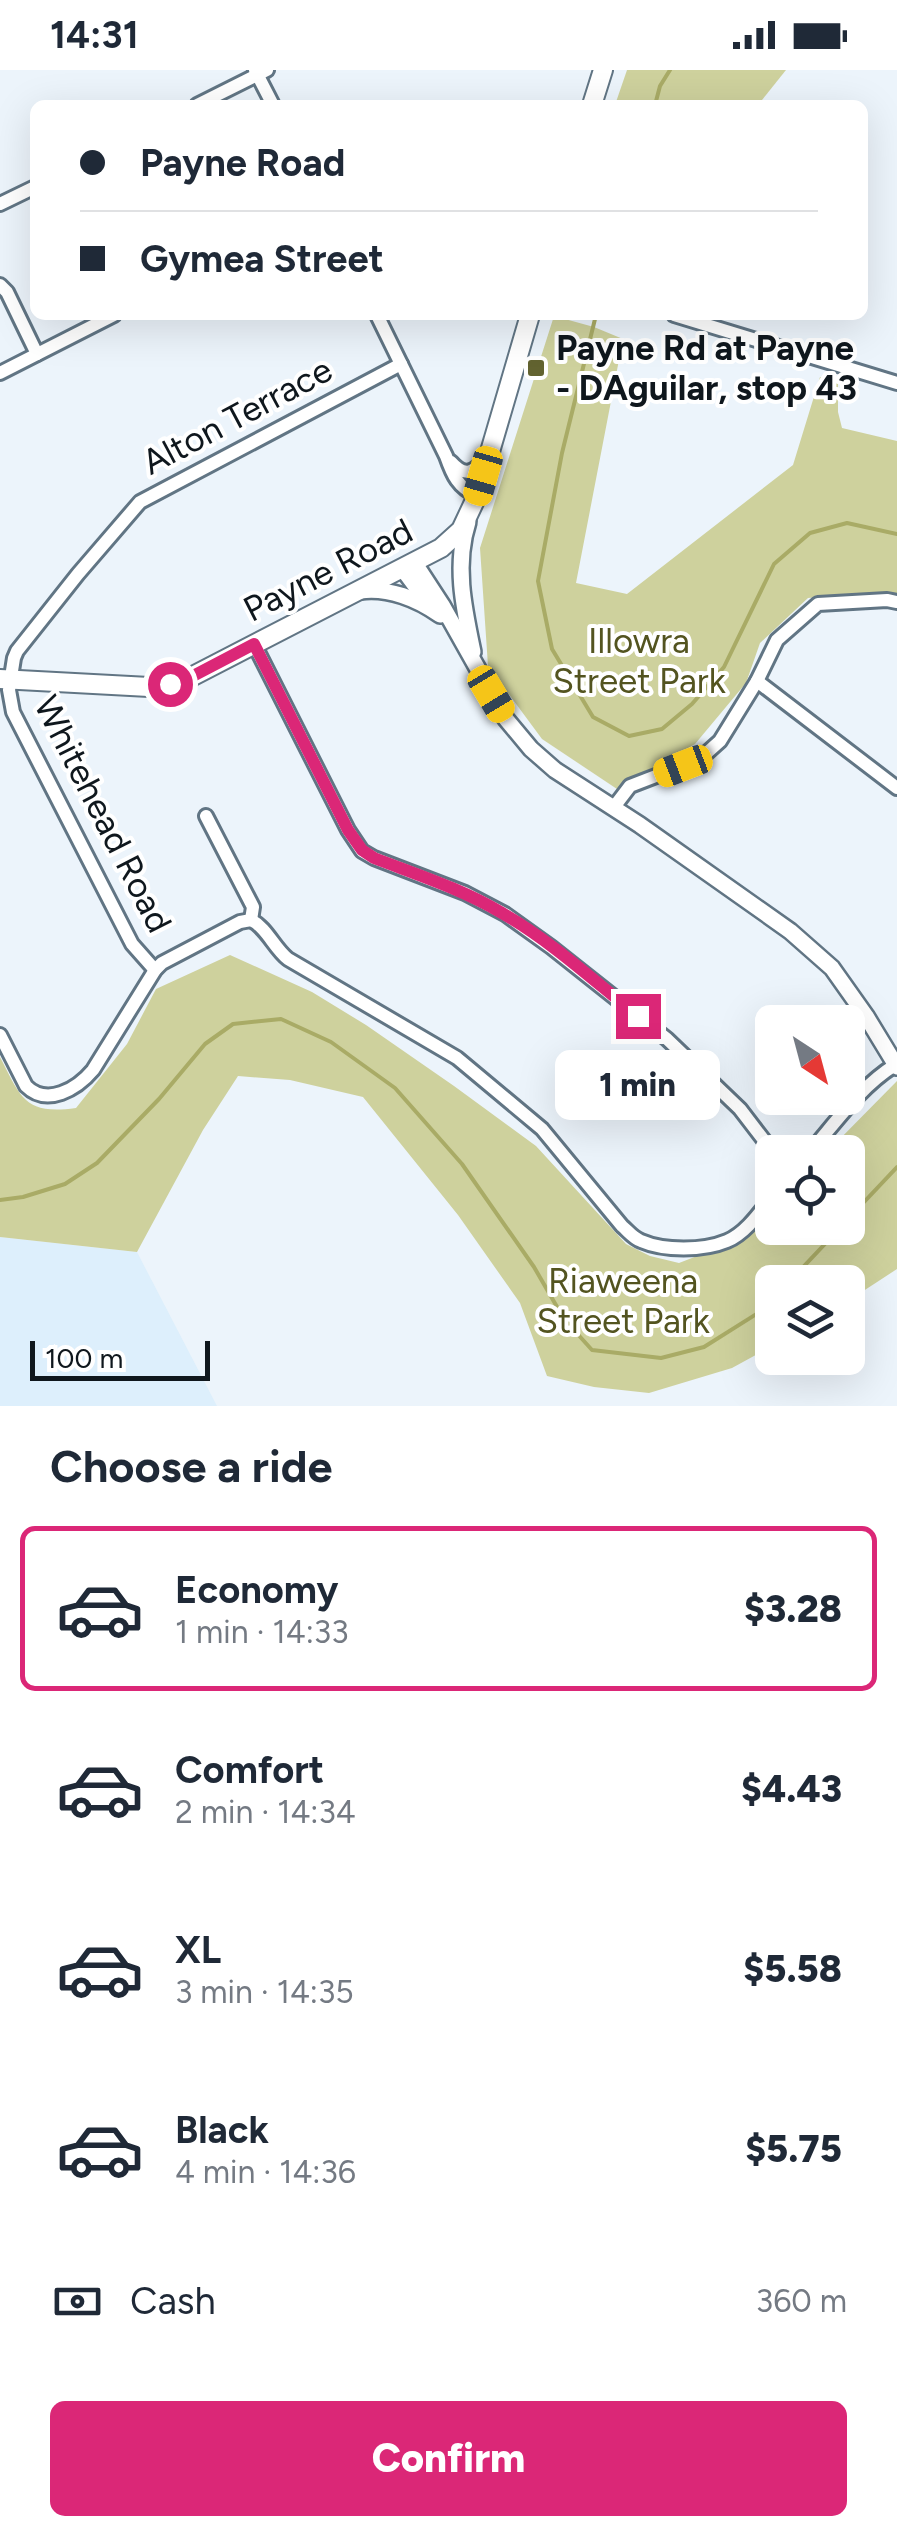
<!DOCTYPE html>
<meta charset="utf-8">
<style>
:root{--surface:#fff;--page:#f2f2f3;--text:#1f2937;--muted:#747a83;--line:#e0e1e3;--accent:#db2777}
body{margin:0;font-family:Figtree,sans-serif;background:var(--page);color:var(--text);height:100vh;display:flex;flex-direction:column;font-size:38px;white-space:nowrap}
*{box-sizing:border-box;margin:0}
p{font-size:32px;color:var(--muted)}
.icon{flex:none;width:55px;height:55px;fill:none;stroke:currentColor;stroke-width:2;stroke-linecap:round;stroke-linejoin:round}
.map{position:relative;height:1336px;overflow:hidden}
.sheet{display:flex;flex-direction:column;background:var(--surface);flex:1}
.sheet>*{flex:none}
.banner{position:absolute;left:30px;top:30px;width:838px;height:220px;border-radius:15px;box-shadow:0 10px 40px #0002;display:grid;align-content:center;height:220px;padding:0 50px;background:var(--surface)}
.needle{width:65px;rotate:144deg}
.controls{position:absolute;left:755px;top:935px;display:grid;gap:20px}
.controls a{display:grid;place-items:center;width:110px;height:110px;border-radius:15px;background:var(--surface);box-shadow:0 10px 40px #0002;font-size:50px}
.scale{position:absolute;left:30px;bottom:25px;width:180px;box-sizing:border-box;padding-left:10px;border:5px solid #0f171d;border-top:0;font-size:28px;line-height:35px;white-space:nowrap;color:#0f171d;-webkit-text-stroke:8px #fff;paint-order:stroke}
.end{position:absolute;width:45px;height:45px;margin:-22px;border:12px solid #db2777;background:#fff;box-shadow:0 0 0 5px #fff}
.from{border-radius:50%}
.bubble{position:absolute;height:70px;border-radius:15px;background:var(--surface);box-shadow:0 10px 40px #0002;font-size:32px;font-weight:800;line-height:70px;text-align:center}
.car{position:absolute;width:30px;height:60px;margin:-30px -15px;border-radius:12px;box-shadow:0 0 8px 2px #0007;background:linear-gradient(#f5c518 24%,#345 0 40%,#f5c518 0 76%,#345 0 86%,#f5c518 0)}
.banner b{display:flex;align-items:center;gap:35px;height:95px;font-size:38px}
.banner b+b{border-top:2px solid var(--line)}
.banner i{width:25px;height:25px;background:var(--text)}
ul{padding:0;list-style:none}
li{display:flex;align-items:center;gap:30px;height:165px;margin:0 20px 15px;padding:0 30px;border:5px solid transparent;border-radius:15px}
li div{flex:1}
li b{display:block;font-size:38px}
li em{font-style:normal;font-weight:800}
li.selected{border-color:var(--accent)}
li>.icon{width:90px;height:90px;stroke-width:1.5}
h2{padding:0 50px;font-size:45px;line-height:120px}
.pay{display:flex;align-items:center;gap:25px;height:110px;padding:0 50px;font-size:38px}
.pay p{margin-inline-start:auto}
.action{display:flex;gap:20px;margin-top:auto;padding:20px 50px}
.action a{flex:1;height:115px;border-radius:15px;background:var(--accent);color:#fff;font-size:40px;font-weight:800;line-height:115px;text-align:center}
.status{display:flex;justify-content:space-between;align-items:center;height:70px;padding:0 50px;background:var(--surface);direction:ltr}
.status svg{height:28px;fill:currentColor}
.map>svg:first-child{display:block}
.built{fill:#ddeffc}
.green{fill:#ced19d}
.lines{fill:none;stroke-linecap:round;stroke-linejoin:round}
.stream{stroke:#a9ab66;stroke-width:4}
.minor-casing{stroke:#617584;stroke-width:18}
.tertiary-casing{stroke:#617584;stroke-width:20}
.secondary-casing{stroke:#617584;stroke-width:22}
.minor{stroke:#fff;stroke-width:12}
.tertiary{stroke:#fff;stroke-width:15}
.secondary{stroke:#fff;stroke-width:18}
.route{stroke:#db2777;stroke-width:12}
.poi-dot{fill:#626330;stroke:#fff;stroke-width:4}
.labels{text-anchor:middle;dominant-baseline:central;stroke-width:8;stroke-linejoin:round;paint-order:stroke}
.poi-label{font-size:35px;font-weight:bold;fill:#0f171d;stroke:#fff;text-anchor:start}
.street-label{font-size:35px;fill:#0f171d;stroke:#fff}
.park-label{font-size:35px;fill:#535420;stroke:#fff}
</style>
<div class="status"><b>14:31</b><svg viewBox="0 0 49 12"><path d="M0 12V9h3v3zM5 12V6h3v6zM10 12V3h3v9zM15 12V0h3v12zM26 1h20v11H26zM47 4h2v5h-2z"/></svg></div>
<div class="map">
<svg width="897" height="1336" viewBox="0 0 897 1336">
<rect width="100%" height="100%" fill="#ecf4fb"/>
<path class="built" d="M0,1167L137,1182L217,1336H0Z"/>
<g class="green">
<path d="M627,0H786L758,35H615Z"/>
<path d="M554,246L594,257L623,269L576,513L627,524L793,395L820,307L838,312V342L842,358L897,371V526L879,522L808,528L760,573L746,613L695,674L617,719L542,669L488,596L480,478Z"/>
<path d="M230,885L312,922L366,955L454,1016L536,1076L626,1174L650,1186L679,1193L728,1174L753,1159L772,1138V1158H848V1082H827L897,1011V1199L848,1231V1212H772V1276L732,1298L649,1323L594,1317L547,1306L520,1233L458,1145L363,1027L290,1010L238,1006L203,1060L137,1182L0,1167V987C21,1028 25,1045 76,1038L127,974L156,919Z"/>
</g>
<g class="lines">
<g class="stream">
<path d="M655,35L660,16L670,0"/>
<path d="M596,245L562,383L538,511L552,579L593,647L629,666L662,659L692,634L724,597L774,494L810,463L847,453L897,464"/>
<path d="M0,1130L23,1127L65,1114L97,1093L159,1029L205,974L233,954L281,949L331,972L395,1018L462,1094L534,1197L564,1249L592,1280L661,1288L704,1277L766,1238L772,1231"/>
<path d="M848,1149L897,1097"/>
<path d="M789,1212L840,1158"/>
</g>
<g class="minor-casing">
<g id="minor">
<path d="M255,0L273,35"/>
<path d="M197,35L267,0"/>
<path d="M0,134L35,117"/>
<path d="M0,215L7,222L37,284"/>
<path d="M377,245L446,386C453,406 458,417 477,426"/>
<path d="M674,245L897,313"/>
<path d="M0,303L114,245"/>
<path d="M451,392C466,409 474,401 487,388"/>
<path d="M254,574L348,760L362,781L374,788L465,823L505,844L551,877L667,969L740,1039L773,1082"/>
<path d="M757,611L897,718"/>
<path d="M614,737L630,716L700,689L720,671L757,611L777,570L818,534L887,530L897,532"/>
<path d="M206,746L253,837L251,850"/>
<path d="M251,850C267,858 274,878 288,889L457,988L542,1059L622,1156C628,1161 633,1168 641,1171C664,1181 703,1181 727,1171C746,1163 760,1142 772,1127"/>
<path d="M155,900L132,874L13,642L9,620L14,588L17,581L78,504L140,432L401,294"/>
<path d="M0,965L26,1016C47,1037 77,1019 93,1000L155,900L162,893L240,852L251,850"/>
<path d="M810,1082C836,1052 861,1016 895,995"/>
</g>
</g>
<g class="tertiary-casing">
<g id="tertiary">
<path d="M468,452C454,495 464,539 473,582"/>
<path d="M414,492L442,535L506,649L531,679L555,700L640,755L790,861L832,898L866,946L897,997"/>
<path d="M402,498L428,533"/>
<path d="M360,521C388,517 418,529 440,545"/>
</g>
</g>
<g class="secondary-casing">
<g id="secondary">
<path d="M592,35L603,0"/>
<path d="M0,609L149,617L191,607L441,478L461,460L477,426L530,245"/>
</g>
</g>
<use href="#minor" class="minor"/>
<use href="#tertiary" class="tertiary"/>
<use href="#secondary" class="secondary"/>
</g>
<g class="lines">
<path class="route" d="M170,614L191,607L254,574L348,760L362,780L374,788C418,805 462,819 502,843C551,871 594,911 638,946"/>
</g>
<rect class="poi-dot" x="526" y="288" width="20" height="20" rx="5"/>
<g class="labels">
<g class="poi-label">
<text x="556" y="278">Payne Rd at Payne<tspan x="556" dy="40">- DAguilar, stop 43</tspan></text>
</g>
<g class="street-label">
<text transform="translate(237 346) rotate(-28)">Alton Terrace</text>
<text transform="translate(328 500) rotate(-27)">Payne Road</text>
<text transform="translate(103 744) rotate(63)">Whitehead Road</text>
</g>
<g class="park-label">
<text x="639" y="571">Illowra<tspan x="639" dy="40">Street Park</tspan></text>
<text x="623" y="1211">Riaweena<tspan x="623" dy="40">Street Park</tspan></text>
</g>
</g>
</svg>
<div class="controls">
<a><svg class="needle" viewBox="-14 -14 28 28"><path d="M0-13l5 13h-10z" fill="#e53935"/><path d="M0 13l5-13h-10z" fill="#747a83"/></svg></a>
<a><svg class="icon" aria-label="locate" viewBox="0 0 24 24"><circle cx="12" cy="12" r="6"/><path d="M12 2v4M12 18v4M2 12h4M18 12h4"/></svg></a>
<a><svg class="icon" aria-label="layers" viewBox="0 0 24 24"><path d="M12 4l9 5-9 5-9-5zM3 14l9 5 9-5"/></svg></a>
</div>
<div class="scale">100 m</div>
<i class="end from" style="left:170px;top:614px"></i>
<i class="end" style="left:638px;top:946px"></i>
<div class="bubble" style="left:555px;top:980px;width:165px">1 min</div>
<i class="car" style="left:483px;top:406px;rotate:196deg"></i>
<i class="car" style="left:491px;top:624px;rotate:149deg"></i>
<i class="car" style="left:683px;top:696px;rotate:249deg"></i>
<div class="banner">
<b><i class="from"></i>Payne Road</b>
<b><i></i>Gymea Street</b>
</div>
</div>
<section class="sheet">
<h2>Choose a ride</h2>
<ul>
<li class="selected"><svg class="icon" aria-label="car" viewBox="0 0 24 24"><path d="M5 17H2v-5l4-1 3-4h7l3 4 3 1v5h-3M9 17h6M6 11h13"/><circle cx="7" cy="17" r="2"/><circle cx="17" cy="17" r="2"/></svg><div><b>Economy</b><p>1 min · 14:33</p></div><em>$3.28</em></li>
<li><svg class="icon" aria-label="car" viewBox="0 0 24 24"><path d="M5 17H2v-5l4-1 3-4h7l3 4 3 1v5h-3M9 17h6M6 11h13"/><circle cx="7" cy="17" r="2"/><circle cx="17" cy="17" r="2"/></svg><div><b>Comfort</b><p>2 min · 14:34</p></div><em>$4.43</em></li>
<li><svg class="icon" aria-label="car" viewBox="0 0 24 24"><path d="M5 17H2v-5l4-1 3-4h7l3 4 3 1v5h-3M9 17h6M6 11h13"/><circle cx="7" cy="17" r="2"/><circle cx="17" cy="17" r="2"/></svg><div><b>XL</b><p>3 min · 14:35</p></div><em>$5.58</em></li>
<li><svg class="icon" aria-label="car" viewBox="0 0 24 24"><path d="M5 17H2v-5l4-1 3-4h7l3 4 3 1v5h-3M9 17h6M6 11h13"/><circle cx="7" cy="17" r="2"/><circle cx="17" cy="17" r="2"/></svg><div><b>Black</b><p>4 min · 14:36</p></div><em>$5.75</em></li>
</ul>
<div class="pay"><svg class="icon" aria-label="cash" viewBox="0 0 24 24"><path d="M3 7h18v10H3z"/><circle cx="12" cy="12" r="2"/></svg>Cash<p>360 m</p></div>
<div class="action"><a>Confirm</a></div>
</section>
